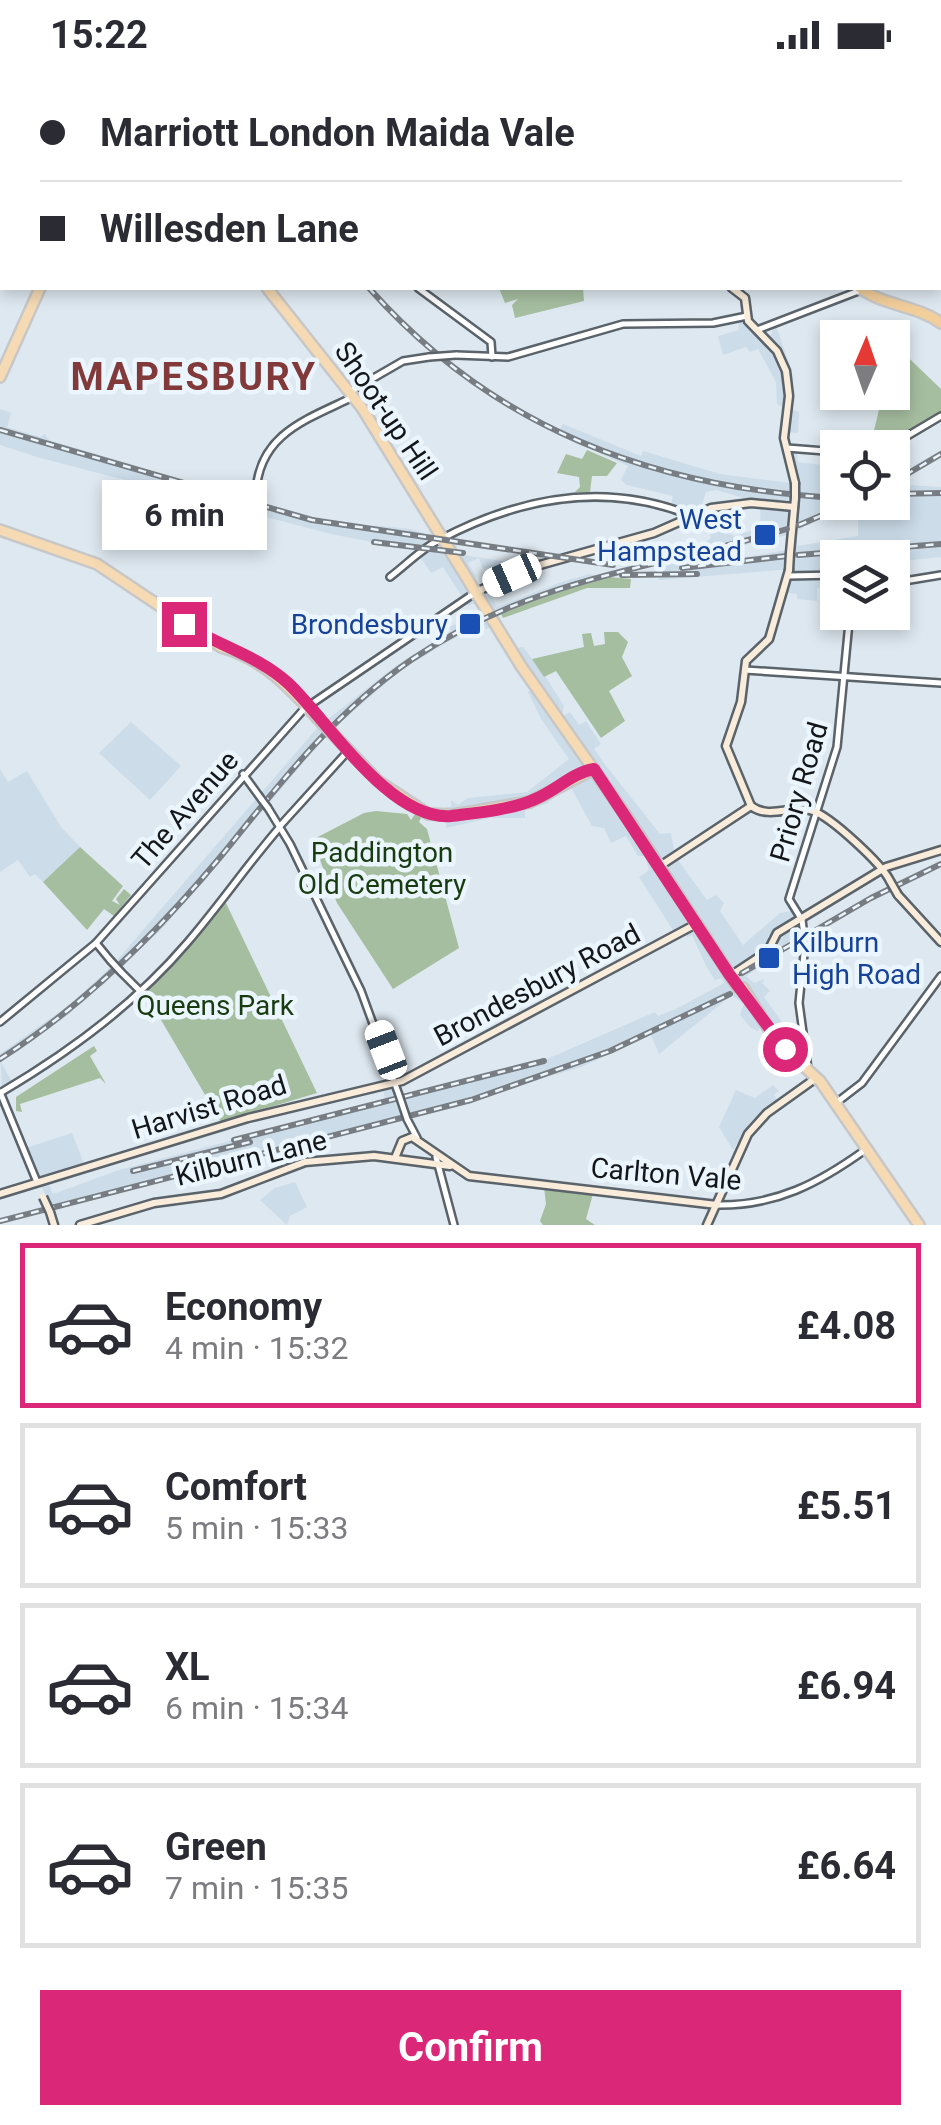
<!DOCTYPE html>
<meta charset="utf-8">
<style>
:root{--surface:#fff;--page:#f2f2f3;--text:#2b2b33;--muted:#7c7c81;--line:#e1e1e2;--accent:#db2777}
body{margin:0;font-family:Roboto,sans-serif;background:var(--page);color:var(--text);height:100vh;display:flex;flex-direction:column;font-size:38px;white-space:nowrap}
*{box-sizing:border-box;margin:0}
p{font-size:32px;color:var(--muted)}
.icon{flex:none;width:55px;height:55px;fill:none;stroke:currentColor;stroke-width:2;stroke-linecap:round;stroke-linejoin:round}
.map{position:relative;height:1155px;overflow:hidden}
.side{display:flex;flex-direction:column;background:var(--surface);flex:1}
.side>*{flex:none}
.banner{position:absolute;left:0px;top:0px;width:942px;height:220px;box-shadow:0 5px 15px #0003;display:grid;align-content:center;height:220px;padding:0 40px;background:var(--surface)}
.needle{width:65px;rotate:2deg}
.buttons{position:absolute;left:820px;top:250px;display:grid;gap:20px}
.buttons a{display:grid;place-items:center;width:90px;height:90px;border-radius:0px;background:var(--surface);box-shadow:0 5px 15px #0003;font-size:50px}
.end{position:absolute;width:45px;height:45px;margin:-22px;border:12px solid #db2777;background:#fff;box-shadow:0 0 0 5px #fff}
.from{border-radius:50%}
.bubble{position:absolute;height:70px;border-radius:0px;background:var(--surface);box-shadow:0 5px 15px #0003;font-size:32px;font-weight:700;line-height:70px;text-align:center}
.car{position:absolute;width:30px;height:60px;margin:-30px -15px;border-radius:12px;box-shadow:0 0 8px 2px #0007;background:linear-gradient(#fff 24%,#345 0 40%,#fff 0 76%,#345 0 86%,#fff 0)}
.banner b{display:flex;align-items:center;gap:35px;height:95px;font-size:38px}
.banner b+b{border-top:2px solid var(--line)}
.banner i{width:25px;height:25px;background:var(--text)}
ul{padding:18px 0 0;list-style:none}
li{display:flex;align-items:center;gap:30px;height:165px;margin:0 20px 15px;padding:0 20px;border:5px solid var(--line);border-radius:0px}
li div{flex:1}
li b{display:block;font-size:38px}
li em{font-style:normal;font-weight:700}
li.on{border-color:var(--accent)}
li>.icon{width:90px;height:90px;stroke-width:1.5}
.action{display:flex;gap:20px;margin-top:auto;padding:20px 40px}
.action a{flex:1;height:115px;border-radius:0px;background:var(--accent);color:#fff;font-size:40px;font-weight:700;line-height:115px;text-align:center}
.status{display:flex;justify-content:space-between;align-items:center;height:70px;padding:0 50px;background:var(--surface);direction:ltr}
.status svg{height:28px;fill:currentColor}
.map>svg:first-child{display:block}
.built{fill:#ccdce9;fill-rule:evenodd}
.green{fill:#a6bea0}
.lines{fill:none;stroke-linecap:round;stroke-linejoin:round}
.tertiary-casing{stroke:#5b636a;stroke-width:10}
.secondary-casing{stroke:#5b636a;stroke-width:11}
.primary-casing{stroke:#c7c7c8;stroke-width:14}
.trunk-casing{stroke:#c7c7c8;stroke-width:14}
.tertiary{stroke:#fff;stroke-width:5}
.secondary{stroke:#faecda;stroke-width:6}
.primary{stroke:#f5dab4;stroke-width:9}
.trunk{stroke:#f2ce9b;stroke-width:9}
.rail-casing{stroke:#777d82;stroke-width:6}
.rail{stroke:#ebf5fd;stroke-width:2.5;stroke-dasharray:8;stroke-linecap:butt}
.tertiary-bridge-casing{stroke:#5b636a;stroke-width:10;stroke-linecap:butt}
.secondary-bridge-casing{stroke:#5b636a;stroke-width:11;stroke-linecap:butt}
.primary-bridge-casing{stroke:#c7c7c8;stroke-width:14;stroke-linecap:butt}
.tertiary-bridge{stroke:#fff;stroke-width:5}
.secondary-bridge{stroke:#faecda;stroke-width:6}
.primary-bridge{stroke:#f5dab4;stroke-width:9}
.route{stroke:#db2777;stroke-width:12}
.transit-dot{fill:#1a4fb4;stroke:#ebf5fd;stroke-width:4}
.labels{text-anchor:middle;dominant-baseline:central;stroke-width:9;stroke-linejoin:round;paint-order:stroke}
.street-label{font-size:28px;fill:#14171a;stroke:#ebf5fd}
.transit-label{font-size:28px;fill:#164399;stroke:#ebf5fd;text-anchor:end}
.park-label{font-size:28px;fill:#183c10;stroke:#ebf5fd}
.district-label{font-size:38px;font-weight:bold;letter-spacing:2.5px;fill:#813939;stroke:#ebf5fd}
</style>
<div class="status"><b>15:22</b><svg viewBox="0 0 49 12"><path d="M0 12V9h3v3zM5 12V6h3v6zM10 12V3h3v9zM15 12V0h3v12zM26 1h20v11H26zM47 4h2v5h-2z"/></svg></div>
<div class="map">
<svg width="941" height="1155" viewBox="0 0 941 1155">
<rect width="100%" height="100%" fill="#dee8f0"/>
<g class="built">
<path d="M738,249L768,274L775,253L791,299L793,340L799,342L798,363L785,362L787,340L777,334L776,312L758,279L750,282L746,277L723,285L718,266L739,260Z"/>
<path d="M0,339L11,343L7,357L40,367L45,364L49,370L322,451L411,459L423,463L426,475L419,481L331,464L37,387L0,375Z"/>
<path d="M563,354L641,386L643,381L720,404L798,414L787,379H796L798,392L837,397V412H830L837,414L838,432H892L893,408L941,380V387L893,414L941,417V487L893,492L892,488H838L837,496L828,497L827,516L817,518V531L797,529V524L787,523L791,499L659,510L655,496L606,493L697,478L711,468L705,443L723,438L727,462L734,466L761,458L760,437L791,440L788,465L656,495L729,490L787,480L797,429L754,431L716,420L706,422L701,438L692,443L670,440L673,426L627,415L621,410L628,396L557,364ZM852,434L858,438V466L797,476L796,461Z"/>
<path d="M458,465L456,484L530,495L514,501L509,493L483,499L479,488L468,493L477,507L472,511L477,518L485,515L497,537L559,513L589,504L599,506L496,544L517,578L523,577L547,609L564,636L561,647L570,642L579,655L586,651L601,674L594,679L604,693L660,764L671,763L675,786L707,830L716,825L724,833L720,841L743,875L780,843L791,841L797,848L768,866V878L743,900L770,883L778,866L800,853L801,870L746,906L754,913L765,909L762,913L770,921L764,927L782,952L770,959L764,949L758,961L751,958L740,945L744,934L732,925L659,984L651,965L581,997L410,1048L403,1026L547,989L655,942L658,946L678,938L724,913L721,908L715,910L706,896L692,865L687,867L683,861L676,865L639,807L649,800L645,786H638L626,766L611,773L604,758L592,756L570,716L546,734L525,740V748H490L446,758L445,738L451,736V730L458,735L468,728L527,722L569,689L541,649L528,622L531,619L492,557L486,559L482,552L405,597L332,659L161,860L68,945L1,992L12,1012L2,1019L0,984L68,936L112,896L318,657L397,595L451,561L449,557L482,543L475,533L468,536L443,497L431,503L419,485Z"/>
<path d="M131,652L181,696L150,730L99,683Z"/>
<path d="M0,699L8,712L27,701L61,757L80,777L43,812L35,804L30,807L18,790L0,802Z"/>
<path d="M773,1015L779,1021L774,1025L777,1030L751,1052L733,1080L719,1057L736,1020L755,1028Z"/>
<path d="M393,1016L402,1050L56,1139L51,1138L40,1113L47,1110L53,1124L119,1100L385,1030L383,1019Z"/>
<path d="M72,1063L84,1094L38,1107L26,1078Z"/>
<path d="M295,1112L307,1137L290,1146L287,1155L260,1130L275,1118Z"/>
</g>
<g class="green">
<path d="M499,218H583L584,231L515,248L512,235L518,229L505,233Z"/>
<path d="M893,273L941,319V342L882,377H870L883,323L892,322Z"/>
<path d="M587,380L617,393L607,406H592L590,422H575L580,417L579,407L557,403L566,384L582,389Z"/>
<path d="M599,506L631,509L630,518H587L503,548L500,542Z"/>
<path d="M604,562H618L628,572L622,587L632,606L609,621L625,651L601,668L556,601L544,607L532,589L584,577L582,564L591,563L594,576L605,574Z"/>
<path d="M376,741L407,744L411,750L415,744L422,746L419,752L427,759L459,878L393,919L337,833L312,770L364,743Z"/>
<path d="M80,777L123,816L112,831L120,835L116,829L124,819L131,825L114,846L104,839L87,860L43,812Z"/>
<path d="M224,829L317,1023L221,1052L144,921L192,872Z"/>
<path d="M94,976L97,981L90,986L106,1014L100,1008L20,1034L22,1042L16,1041V1027Z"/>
<path d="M544,1117L593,1124L586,1149L595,1155H543L540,1151L546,1134Z"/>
</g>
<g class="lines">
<g class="tertiary-casing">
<g id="tertiary">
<path d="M281,0L283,2"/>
<path d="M0,138H2"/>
<path d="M940,188H941"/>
<path d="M418,218L491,272L492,287"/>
<path d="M757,260L861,220"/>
<path d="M456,285L508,287L623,254L713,253L747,246"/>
<path d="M351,321L403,291L429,287"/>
<path d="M787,378L838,382"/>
<path d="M887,378L941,346"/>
<path d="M256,424C258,365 305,350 351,328"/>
<path d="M252,474L254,450"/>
<path d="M788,506L838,505"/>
<path d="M390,507C406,495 421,479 439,470C520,427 606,411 692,446"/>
<path d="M892,513L941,505"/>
<path d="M745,600L941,613"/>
<path d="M243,704L262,730"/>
<path d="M268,738L290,774L361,921L399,1025"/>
<path d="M280,756L349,680"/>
<path d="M804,865L802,850L789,829L837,677L850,542"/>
<path d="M96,873L110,890"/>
<path d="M804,884L799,933L808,999"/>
<path d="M121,902L140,921"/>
<path d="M0,952L96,873L304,639L476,522"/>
<path d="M0,1022L37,1112"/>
<path d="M0,1023C68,983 136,933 187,873C219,836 247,795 279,758"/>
<path d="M836,1033L862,1013L941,906"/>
<path d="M407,1049L417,1068"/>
<path d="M436,1087L454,1155"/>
<path d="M717,1135C776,1136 819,1113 865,1080"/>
</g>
</g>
<g class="secondary-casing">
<g id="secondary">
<path d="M732,218L745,228L748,251L777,281L786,301L789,326L784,368L795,413"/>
<path d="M790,483L795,428"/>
<path d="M476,522L529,498L654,463L711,438L751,433L794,437"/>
<path d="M751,736L726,676L741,632L746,591L769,569L789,500"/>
<path d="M751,736C770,750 793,734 813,741C831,747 882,794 890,811"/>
<path d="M660,796L751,736"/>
<path d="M898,825L941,872"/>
<path d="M733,904L768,881L777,863L886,797L941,780"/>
<path d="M395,1088L402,1071L412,1067L469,1106L717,1135"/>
<path d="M0,1124L248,1048L402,1011L696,854"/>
<path d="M50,1142L54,1155"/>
<path d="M80,1155L154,1133L221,1124L305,1092L374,1086L450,1096"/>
<path d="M707,1155L748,1064L767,1043L816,1008"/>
</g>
</g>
<g class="primary-casing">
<g id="primary">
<path d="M121,0L123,2"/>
<path d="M164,2L167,0"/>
<path d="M267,218L362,338L521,596L629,750L732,908"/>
<path d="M0,307L40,218"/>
<path d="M0,460L97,494L221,577C265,589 292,620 322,653"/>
<path d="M332,663L378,711L428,744L453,745L530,732L594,699"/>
<path d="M743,918L777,972L820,1011L919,1155"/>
</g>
</g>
<g class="trunk-casing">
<g id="trunk">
<path d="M676,0L677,2"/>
<path d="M860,218C884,236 916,235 941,253"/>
</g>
</g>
<use href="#tertiary" class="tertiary"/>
<use href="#secondary" class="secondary"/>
<use href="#primary" class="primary"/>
<use href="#trunk" class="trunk"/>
<g class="rail-casing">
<g id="rail">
<path d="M235,0L236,2"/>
<path d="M369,218C493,358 653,418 838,428"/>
<path d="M0,360L312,450L613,495"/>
<path d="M892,413L941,384"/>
<path d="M892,424L941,423"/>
<path d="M799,455L853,432"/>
<path d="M374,472L463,483"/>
<path d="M798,485L941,474"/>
<path d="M682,498L787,486"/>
<path d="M622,505L697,504"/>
<path d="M742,903L871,828L941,794"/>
<path d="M0,989C85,935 158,862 222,785C280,713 334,643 411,590C534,507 651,500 787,459"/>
<path d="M234,1070L544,991"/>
<path d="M133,1101L250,1072"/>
<path d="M0,1151L471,1030L610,981L730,924"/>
</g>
</g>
<use href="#rail" class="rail"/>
<g class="tertiary-bridge-casing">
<g id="tertiary-bridge">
<path d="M429,287L456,285"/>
<path d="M254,450L256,424"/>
<path d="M262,730L268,738"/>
<path d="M804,884V865"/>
<path d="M110,890L121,902"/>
<path d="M399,1025L407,1049"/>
</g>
</g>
<g class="secondary-bridge-casing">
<g id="secondary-bridge">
<path d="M795,428V413"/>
<path d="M789,500L790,483"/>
<path d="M890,811L898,825"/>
<path d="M43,1127L50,1142"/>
</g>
</g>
<g class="primary-bridge-casing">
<g id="primary-bridge">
<path d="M322,653L332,663"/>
<path d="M732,908L740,920"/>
</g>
</g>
<use href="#tertiary-bridge" class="tertiary-bridge"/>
<use href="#secondary-bridge" class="secondary-bridge"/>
<use href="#primary-bridge" class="primary-bridge"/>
</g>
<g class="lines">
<path class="route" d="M184,554C219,576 259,586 289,614C328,651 390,751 451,746C475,743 510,740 533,730C555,722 571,703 594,699L729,904L785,979"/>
</g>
<g class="transit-dot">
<rect x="753" y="453" width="24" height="24" rx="5"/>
<rect x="458" y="542" width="24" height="24" rx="5"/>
<rect x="757" y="876" width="24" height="24" rx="5"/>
</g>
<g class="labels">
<g class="street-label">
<text transform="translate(386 341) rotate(56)">Shoot-up Hill</text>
<text transform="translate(799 722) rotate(-74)">Priory Road</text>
<text transform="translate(185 740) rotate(-49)">The Avenue</text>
<text transform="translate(537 915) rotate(-28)">Brondesbury Road</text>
<text transform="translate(209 1037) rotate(-17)">Harvist Road</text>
<text transform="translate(251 1088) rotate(-14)">Kilburn Lane</text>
<text transform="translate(666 1104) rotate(5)">Carlton Vale</text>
</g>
<g class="transit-label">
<text x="742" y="449">West<tspan x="742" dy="32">Hampstead</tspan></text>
<text x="448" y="554">Brondesbury</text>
<text x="792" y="872" text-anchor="start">Kilburn<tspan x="792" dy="32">High Road</tspan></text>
</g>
<g class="park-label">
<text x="382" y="782">Paddington<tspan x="382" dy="32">Old Cemetery</tspan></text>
<text x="215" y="935">Queens Park</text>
</g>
<g class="district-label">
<text x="194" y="307">MAPESBURY</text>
</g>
</g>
</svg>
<div class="buttons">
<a><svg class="needle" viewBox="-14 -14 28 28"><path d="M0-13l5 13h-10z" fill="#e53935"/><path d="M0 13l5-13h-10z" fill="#7c7c81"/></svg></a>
<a><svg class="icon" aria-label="locate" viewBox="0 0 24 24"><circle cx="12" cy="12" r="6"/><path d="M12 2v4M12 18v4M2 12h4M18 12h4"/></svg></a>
<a><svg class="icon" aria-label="layers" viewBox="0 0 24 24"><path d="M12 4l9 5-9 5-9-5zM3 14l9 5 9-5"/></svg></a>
</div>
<i class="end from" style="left:785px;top:979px"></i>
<i class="end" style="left:184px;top:554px"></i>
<div class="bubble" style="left:102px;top:410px;width:165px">6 min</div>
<i class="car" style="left:512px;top:505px;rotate:246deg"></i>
<i class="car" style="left:386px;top:980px;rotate:339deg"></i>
<div class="banner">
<b><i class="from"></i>Marriott London Maida Vale</b>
<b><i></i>Willesden Lane</b>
</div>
</div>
<section class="side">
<ul>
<li class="on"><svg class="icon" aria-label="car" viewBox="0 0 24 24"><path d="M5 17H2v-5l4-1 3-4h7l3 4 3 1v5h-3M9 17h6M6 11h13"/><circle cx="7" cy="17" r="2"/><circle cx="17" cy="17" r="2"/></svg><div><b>Economy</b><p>4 min · 15:32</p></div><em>£4.08</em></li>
<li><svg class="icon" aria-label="car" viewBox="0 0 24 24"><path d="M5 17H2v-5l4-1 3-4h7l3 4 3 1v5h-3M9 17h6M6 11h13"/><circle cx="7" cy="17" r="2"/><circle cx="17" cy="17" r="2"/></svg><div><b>Comfort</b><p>5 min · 15:33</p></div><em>£5.51</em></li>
<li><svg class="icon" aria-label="car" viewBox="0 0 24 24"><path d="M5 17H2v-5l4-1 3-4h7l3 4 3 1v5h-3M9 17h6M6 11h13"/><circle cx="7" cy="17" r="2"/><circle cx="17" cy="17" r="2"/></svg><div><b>XL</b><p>6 min · 15:34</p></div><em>£6.94</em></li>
<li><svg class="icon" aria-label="car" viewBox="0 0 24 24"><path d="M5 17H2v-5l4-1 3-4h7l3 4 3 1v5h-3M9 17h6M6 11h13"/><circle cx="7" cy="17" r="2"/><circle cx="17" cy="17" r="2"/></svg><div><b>Green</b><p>7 min · 15:35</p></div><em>£6.64</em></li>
</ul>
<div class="action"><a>Confirm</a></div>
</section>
